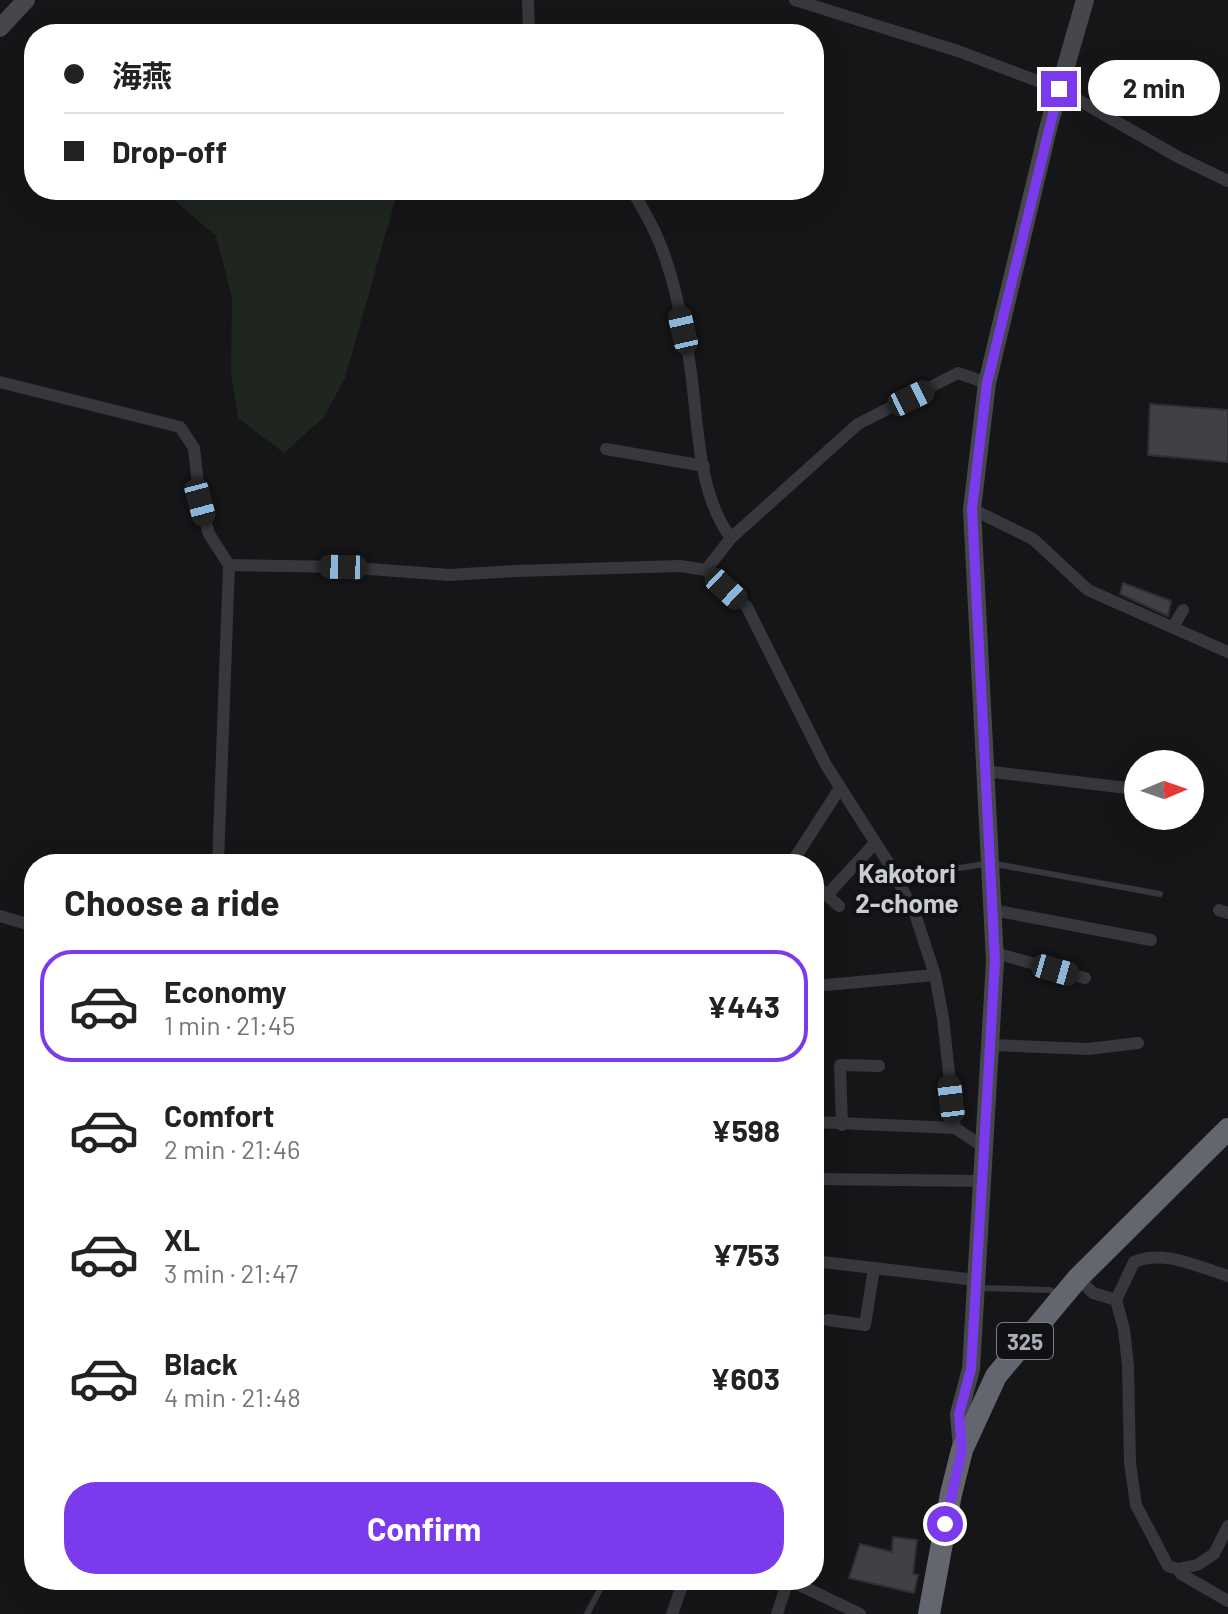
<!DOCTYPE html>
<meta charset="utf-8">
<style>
:root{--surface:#fff;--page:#f2f2f2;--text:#222;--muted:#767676;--line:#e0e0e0;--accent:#7c3aed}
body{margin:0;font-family:Barlow,"Noto Sans JP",sans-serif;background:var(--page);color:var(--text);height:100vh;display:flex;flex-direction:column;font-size:30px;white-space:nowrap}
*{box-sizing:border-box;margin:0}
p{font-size:26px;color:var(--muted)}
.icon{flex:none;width:44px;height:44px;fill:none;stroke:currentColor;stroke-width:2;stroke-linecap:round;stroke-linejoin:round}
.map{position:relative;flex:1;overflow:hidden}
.side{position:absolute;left:24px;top:854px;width:800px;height:736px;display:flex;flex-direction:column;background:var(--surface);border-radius:32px;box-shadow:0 8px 32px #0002}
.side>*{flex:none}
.hud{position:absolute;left:24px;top:24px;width:800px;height:176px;border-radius:32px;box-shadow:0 8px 32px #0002;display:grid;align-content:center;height:176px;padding:0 40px;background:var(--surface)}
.needle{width:52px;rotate:88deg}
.tools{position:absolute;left:1124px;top:750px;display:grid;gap:16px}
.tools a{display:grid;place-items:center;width:80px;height:80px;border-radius:50%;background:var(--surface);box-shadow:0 8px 32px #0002;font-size:40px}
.end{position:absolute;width:36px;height:36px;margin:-18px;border:10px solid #7c3aed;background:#fff;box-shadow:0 0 0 4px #fff}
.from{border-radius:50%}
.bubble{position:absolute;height:56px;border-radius:28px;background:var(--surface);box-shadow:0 8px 32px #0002;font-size:26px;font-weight:700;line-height:56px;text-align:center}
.car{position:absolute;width:24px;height:48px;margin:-24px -12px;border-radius:10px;box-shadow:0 0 6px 2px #0007;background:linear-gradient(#222 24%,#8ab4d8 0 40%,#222 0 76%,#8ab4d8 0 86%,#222 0)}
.hud b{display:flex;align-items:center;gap:28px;height:76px;font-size:30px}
.hud b+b{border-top:2px solid var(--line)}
.hud i{width:20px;height:20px;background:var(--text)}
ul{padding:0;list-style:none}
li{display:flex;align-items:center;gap:24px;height:112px;margin:0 16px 12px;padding:0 24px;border:4px solid transparent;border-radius:32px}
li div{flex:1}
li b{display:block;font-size:30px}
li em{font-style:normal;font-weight:700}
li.active{border-color:var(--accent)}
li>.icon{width:72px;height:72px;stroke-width:1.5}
h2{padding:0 40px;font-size:36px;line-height:96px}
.cta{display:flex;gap:16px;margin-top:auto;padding:16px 40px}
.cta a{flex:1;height:92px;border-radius:32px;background:var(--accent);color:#fff;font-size:32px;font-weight:700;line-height:92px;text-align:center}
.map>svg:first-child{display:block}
.green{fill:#1e261f}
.building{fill:#404145;stroke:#303034;stroke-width:2}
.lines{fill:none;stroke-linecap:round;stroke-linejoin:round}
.lane{stroke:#37383d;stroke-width:6}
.street{stroke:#37383d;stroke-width:12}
.secondary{stroke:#45474d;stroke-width:18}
.highway{stroke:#63666e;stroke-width:22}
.route{stroke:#7c3aed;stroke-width:10}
.labels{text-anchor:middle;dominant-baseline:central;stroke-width:8;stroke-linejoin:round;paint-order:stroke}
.shield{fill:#111113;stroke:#7b7e86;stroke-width:2}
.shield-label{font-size:22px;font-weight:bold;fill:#a8adb8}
.neighbourhood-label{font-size:26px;font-weight:bold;fill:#c9ccd4;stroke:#111113}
</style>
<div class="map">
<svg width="1228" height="1614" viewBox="0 0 1228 1614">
<rect width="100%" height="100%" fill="#161618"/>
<path class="green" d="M151,190H401L396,197L345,378L324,417L284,453L238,418L231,373L232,297L216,236L172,198Z"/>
<g class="building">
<path d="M1150,404L1228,410V462L1148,455Z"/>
<path d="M1123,583L1171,601L1168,616L1120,594Z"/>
<path d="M893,1537L917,1540L913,1574L918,1575L914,1593L849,1578L860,1544L892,1552Z"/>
</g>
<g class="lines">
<g class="lane">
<path d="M897,878L990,863L1160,894"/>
<path d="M980,1288L1050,1290L1058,1296"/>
<path d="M587,1614L605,1580"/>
</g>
<g class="street">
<path d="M528,0L529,34"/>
<path d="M795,0L958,51L1059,89L1180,158L1228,181"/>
<path d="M632,190C641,206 651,222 658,239C673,274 681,315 688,353C699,411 694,489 731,538"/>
<path d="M0,382L180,427L194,448L200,502L209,534L229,565L218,864"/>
<path d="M606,449L704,466"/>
<path d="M972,509L1033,539L1088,590L1228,652"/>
<path d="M229,565L343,567L449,575L516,571L680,566L706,570L747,607L826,765L891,867L915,914L935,975L943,1018L955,1128L985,1148"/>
<path d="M706,570L731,538L858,424L958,373L987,383"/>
<path d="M1173,627L1183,610"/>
<path d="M985,771L1127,788"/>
<path d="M791,864L840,788"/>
<path d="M814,884L839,906"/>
<path d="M827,895L875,843"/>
<path d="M993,910L1151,940"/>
<path d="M1219,910L1228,913"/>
<path d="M0,916L34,926"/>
<path d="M995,953L1085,978"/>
<path d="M826,985L935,975"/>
<path d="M991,1045L1088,1049L1138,1043"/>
<path d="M814,1122L955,1128"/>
<path d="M842,1125L840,1065L879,1066"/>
<path d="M814,1179L983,1181"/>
<path d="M814,1261L976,1280"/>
<path d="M1078,1278L1093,1293L1116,1300L1124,1329L1128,1366L1130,1463L1136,1505L1168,1566L1178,1569L1181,1574L1228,1601"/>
<path d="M1116,1300L1134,1262C1164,1249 1198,1267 1228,1276"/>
<path d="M828,1320L865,1325L874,1268"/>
<path d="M1178,1569L1197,1565L1214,1554L1228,1526"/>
<path d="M789,1580L860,1614"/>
<path d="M672,1614L684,1580"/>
<path d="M777,1614L788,1580"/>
</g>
<g class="secondary">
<path d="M0,28L26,0"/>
<path d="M962,1449L959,1414L971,1369L995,961L972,509L987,383L1049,125L1085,0"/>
</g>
<path class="highway" d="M929,1614L951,1494L962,1450L996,1376L1078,1278L1228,1129"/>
</g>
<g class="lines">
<path class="route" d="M945,1524L962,1450L959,1414L971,1369L995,961L972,509L987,383L1059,89"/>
</g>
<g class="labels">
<rect class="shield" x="997" y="1323" width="56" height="36" rx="6"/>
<g class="shield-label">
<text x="1025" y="1341">325</text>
</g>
<g class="neighbourhood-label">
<text x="907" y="872">Kakotori<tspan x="907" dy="30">2-chome</tspan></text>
</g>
</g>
</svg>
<div class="tools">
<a><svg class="needle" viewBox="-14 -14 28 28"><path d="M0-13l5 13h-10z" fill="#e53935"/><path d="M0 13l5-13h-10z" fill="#767676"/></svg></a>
</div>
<i class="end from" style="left:945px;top:1524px"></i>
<i class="end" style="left:1059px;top:89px"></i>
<div class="bubble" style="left:1088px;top:60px;width:132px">2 min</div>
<i class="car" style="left:683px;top:330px;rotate:347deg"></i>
<i class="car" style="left:911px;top:398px;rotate:64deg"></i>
<i class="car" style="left:200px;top:502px;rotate:165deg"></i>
<i class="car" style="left:343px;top:567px;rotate:271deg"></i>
<i class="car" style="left:726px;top:589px;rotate:133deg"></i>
<i class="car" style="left:1055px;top:970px;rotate:106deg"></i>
<i class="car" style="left:951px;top:1099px;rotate:353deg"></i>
<div class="hud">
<b><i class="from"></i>海燕</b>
<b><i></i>Drop-off</b>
</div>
<section class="side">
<h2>Choose a ride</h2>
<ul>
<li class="active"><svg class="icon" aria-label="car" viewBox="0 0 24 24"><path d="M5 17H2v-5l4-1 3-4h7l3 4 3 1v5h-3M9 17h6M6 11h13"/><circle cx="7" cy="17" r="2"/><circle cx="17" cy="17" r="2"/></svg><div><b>Economy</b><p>1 min · 21:45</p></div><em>¥443</em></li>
<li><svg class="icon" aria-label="car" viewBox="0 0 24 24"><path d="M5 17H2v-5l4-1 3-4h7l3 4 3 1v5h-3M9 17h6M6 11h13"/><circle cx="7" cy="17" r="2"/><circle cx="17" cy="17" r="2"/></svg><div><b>Comfort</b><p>2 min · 21:46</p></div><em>¥598</em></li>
<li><svg class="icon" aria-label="car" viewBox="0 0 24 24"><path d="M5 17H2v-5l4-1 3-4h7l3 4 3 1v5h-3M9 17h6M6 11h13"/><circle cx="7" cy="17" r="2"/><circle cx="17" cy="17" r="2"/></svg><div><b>XL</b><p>3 min · 21:47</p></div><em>¥753</em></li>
<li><svg class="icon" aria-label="car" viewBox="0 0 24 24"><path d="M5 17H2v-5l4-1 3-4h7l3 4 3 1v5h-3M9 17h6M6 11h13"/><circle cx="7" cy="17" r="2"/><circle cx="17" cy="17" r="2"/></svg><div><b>Black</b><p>4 min · 21:48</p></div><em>¥603</em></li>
</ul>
<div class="cta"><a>Confirm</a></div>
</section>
</div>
